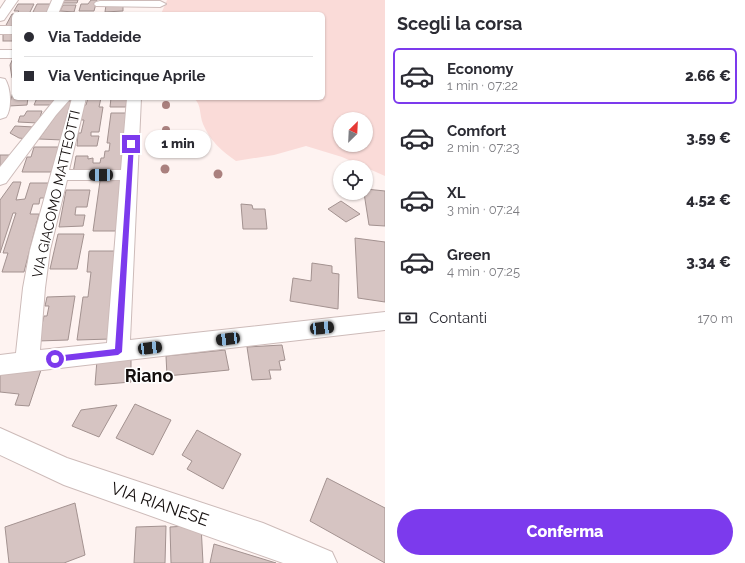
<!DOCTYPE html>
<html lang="it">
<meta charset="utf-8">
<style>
:root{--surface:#fff;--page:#f7f7f7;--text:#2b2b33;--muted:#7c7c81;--line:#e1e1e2;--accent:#7c3aed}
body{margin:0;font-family:Raleway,sans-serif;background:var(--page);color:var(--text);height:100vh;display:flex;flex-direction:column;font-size:15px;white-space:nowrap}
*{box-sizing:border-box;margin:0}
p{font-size:13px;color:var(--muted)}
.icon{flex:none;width:22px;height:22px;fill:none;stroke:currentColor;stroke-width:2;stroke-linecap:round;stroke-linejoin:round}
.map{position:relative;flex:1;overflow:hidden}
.details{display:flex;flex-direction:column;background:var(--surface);width:360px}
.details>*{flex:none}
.banner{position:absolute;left:12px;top:12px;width:313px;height:88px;border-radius:6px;box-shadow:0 1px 3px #0004;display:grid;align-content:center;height:88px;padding:0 12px;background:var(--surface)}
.needle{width:26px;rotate:24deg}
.tools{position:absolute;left:333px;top:112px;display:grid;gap:8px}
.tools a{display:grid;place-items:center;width:40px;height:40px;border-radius:50%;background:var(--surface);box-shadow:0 1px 3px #0004;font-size:20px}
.end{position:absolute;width:18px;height:18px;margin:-9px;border:5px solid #7c3aed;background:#fff;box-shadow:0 0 0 2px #fff}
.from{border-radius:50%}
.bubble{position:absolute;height:28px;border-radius:14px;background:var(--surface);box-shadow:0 1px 3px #0004;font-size:13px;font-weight:800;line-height:28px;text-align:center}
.car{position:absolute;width:12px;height:24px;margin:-12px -6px;border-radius:5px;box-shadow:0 0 3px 1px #0007;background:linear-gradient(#222 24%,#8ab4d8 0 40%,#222 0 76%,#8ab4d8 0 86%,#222 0)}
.banner b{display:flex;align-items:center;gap:14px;height:38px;font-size:15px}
.banner b+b{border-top:1px solid var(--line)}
.banner i{width:10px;height:10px;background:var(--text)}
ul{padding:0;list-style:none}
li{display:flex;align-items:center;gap:12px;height:56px;margin:0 8px 6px;padding:0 4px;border:2px solid transparent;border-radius:6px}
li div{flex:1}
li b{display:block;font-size:15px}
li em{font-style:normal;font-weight:800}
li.selected{border-color:var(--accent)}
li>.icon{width:36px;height:36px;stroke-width:1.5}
h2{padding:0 12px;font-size:18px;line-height:48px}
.pay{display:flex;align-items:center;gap:10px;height:44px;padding:0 12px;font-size:15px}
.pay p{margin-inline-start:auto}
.primary-button{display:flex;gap:8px;margin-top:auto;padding:8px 12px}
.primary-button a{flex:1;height:46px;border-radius:24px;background:var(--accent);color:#fff;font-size:16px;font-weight:800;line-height:46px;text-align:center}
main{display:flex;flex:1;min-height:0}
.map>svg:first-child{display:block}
.green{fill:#fadbd8;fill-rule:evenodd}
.building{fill:#d6c4c2;stroke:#a39290}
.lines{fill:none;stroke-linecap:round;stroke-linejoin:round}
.minor-casing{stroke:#cdbbb9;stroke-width:2}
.major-casing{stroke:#cdbbb9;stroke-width:2}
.minor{fill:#fff;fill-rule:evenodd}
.major{fill:#fff;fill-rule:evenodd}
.tree{fill:#aa807e}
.route{fill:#7c3aed}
.labels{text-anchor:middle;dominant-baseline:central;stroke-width:3;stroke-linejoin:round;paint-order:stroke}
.street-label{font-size:14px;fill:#140e0d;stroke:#fff}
.near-street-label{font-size:17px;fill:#140e0d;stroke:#fff}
.district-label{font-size:18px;font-weight:bold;fill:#140e0d;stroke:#fff}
</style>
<main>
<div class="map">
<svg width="385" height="563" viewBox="0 0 385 563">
<rect width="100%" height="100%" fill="#fef3f1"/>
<path class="green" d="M167,0H385V176L342,157L306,146L274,155L236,161C222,151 210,141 203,124C199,114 202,106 194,98H323V14H161ZM340,119H366V145H340Z"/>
<g class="building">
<path d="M61,0H78L77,3H60Z"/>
<path d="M91,0H97L94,11H79L81,4H88Z"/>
<path d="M18,4H34L29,14H16L19,11H14Z"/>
<path d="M37,4H53L46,14H32Z"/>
<path d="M63,5H76L74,12L60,11Z"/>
<path d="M106,5H123V11L105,12Z"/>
<path d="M12,14H14V27H5Z"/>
<rect x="3" y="32" width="11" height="9"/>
<path d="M14,56V78H12L10,65Z"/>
<path d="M13,92L14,98H28L27,105L9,106Z"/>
<path d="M37,98H58L52,105H34Z"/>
<path d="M88,98H101L99,107H103L99,132H91V136H99L97,146H77L78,133H81L84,120H81L84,105H86Z"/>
<path d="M111,98H127L126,107H110Z"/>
<path d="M66,101H73L63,140L39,139Z"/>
<path d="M27,111H42L38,123L18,122L20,116H24Z"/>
<path d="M111,113H130L124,172L73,173L76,156H88V159L93,158V163H100L101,158H104L105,151H109L110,143H107Z"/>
<path d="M15,126L34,127L27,139L19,138L10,133Z"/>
<path d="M34,147H62L56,172H22L27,157H31Z"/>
<path d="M0,155H14L0,175Z"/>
<path d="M124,180L120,231H93L100,181Z"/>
<path d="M13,182H21L16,200L25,199L30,183H50L46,198H40L39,204H33L30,214H39L24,272H2L8,253H3L16,213H13L0,253V200Z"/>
<path d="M366,189L385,191V226L369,225L364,193H366Z"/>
<path d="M66,190H90L87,207H76L75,215H85L83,226L59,227Z"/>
<path d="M341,201L360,214L346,222L328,209Z"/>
<path d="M241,204L252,205L253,209H265L267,229H243Z"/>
<path d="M58,234H84L77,269H50Z"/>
<path d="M355,238L385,242V302L358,298Z"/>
<path d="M89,251H118L111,339L77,340L83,297H88L91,272H87Z"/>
<path d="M312,263L332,266V273L339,274L338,309L290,301L293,278L311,281Z"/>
<path d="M75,296L68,340L38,341L44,316H47L49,306H45L47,297Z"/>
<path d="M282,345L285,360L279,361L281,370H269L271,379L252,380L247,347Z"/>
<path d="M225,350L229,370L167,376L166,356Z"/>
<path d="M131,358V382L95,385L97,360Z"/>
<path d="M41,370L29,406L15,405L19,394L0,392V372Z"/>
<path d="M135,404L171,420L153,455L116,438Z"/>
<path d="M117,405L99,437L72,426L81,410Z"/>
<path d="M197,430L241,454L223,489L187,469L192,461L182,455Z"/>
<path d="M327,478L385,508V563L310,521Z"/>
<path d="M75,503L85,555L64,563H9L5,527Z"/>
<path d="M201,525L203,563H171L170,527Z"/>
<path d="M166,526L165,563H134L136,527Z"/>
<path d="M214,544L276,563H210Z"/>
</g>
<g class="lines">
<g class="minor-casing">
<g id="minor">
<path d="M6,0H18L4,20L0,21V9Z"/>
<path d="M52,0H64L58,14H46Z"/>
<path d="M100,1H160L166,4L160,7L96,6L94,4L96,2Z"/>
<rect x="0" y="26" width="14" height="8"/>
<rect x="0" y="50" width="14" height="8"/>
<path d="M56,98H71L56,115L6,183L0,185V167Z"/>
<path d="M72,98H86L69,170H121L127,98H141L130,340L385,312V330L0,375V355L16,353L23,288L30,250ZM67,180H120L107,343L40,350L45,288L50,250Z"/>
</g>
</g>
<g class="major-casing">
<g id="major">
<path d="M0,78L5,79C11,88 12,109 6,117L0,119Z"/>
<path d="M0,428L67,458L263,523L332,552L337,563H283L64,485L0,455Z"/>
</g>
</g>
<use href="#minor" class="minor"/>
<use href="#major" class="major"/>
</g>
<g class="tree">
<circle cx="166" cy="105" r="4"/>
<circle cx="166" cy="130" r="4"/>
<circle cx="165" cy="148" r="4.5"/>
<circle cx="165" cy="169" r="4.5"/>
<circle cx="218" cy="174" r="4.5"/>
</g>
<path class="route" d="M129,143L134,144L122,352L118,355L55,362L51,359L55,356L115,349Z"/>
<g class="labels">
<g class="street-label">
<text transform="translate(56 194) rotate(-77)">VIA GIACOMO MATTEOTTI</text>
</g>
<g class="near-street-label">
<text transform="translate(160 504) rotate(19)">VIA RIANESE</text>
</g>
<g class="district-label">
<text x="149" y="375">Riano</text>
</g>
</g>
</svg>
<div class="tools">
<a><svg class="needle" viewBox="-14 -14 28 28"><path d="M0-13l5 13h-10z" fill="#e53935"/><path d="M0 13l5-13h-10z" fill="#7c7c81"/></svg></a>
<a><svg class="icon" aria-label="locate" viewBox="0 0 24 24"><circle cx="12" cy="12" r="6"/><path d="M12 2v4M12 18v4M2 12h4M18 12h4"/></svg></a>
</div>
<i class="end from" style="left:55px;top:359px"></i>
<i class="end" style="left:131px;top:144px"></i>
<div class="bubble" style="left:145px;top:130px;width:66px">1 min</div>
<i class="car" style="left:101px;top:175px;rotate:270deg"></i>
<i class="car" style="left:322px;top:328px;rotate:84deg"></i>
<i class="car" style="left:228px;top:339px;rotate:263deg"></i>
<i class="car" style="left:150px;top:348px;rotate:83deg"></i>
<div class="banner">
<b><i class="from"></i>Via Taddeide</b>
<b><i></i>Via Venticinque Aprile</b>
</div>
</div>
<section class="details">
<h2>Scegli la corsa</h2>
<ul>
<li class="selected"><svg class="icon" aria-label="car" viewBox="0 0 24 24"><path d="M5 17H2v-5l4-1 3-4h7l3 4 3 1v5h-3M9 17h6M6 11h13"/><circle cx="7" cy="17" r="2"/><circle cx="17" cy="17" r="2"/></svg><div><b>Economy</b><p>1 min · 07:22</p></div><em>2.66 €</em></li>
<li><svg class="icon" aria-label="car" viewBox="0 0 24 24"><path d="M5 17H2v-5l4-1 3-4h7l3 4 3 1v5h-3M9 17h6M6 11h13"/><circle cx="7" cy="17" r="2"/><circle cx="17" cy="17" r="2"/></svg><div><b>Comfort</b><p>2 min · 07:23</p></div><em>3.59 €</em></li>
<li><svg class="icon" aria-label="car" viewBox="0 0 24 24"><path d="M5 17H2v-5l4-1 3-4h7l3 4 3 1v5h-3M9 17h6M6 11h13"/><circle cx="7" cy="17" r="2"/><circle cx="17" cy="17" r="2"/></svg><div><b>XL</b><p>3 min · 07:24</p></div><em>4.52 €</em></li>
<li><svg class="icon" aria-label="car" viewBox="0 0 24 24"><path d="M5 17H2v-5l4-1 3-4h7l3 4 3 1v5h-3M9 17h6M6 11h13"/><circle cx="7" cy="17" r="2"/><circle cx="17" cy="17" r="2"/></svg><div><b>Green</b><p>4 min · 07:25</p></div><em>3.34 €</em></li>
</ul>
<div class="pay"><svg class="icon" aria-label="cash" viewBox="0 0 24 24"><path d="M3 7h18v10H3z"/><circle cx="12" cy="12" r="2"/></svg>Contanti<p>170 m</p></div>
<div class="primary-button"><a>Conferma</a></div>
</section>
</main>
